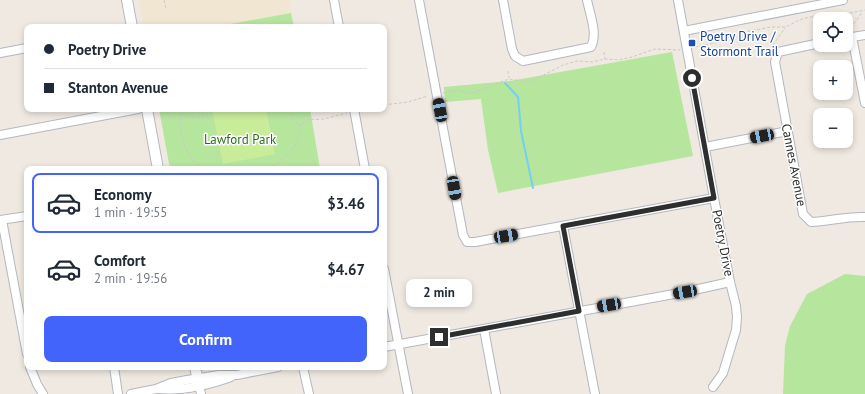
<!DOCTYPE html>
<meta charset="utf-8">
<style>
:root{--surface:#fff;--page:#f2f2f3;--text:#1f2937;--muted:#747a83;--line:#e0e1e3;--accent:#4264fb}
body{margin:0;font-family:"PT Sans",sans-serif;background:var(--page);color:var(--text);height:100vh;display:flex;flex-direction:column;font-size:15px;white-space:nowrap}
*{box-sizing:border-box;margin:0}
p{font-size:13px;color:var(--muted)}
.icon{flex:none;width:22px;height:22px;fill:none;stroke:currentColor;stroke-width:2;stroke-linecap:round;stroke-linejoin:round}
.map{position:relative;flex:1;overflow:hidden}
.sheet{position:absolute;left:24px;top:166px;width:363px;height:204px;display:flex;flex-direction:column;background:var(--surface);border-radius:8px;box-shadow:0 2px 6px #0003}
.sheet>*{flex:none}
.top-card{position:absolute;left:24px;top:24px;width:363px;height:88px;border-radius:8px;box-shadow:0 2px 6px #0003;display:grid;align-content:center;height:88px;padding:0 20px;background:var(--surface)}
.tools{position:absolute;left:813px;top:12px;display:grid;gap:8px}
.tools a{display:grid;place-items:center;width:40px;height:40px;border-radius:8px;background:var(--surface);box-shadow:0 2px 6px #0003;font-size:20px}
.end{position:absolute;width:18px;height:18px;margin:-9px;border:5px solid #2e2e2e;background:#fff;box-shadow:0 0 0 2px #fff}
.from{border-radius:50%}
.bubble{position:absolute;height:28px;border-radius:8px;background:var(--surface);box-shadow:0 2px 6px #0003;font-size:13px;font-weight:600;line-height:28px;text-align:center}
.car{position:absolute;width:12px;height:24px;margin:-12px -6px;border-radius:5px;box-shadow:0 0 3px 1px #0007;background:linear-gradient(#222 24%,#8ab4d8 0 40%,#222 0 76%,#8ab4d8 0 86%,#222 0)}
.top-card b{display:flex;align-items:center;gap:14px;height:38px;font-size:15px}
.top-card b+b{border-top:1px solid var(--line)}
.top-card i{width:10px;height:10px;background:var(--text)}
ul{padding:7px 0 0;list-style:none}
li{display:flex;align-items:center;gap:12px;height:60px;margin:0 8px 6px;padding:0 12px;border:2px solid transparent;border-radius:8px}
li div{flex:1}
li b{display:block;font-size:15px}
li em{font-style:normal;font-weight:600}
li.on{border-color:var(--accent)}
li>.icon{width:36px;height:36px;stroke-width:1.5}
.button{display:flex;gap:8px;margin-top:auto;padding:8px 20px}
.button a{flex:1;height:46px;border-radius:8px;background:var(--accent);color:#fff;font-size:16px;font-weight:600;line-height:46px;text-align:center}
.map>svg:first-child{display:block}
.education{fill:#f0e6d1}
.green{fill:#b6e59e}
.pitch{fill:#c9ec9a}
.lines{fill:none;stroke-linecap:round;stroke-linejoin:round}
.stream{stroke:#75cff0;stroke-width:2}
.minor-casing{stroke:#b4b7c1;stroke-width:10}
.tertiary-casing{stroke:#b4b7c1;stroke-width:12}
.path{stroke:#c9c9c9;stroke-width:1;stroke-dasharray:3 2;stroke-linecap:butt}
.minor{stroke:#fff;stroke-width:8}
.tertiary{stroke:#fff;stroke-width:10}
.route{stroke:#2e2e2e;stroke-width:5}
.transit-dot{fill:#1a4fb4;stroke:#fff;stroke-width:1.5}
.labels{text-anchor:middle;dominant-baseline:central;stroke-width:3;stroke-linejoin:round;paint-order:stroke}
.transit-label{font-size:13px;fill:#164399;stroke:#fff;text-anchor:start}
.park-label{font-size:13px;fill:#2c6e1b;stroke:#fff}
.street-label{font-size:13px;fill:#2e2e2e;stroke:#fff}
</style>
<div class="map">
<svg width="865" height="394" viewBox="0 0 865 394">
<rect width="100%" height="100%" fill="#efe9e1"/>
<path class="education" d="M139,0H289L291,13L213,27H144Z"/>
<g class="green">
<path d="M291,13L294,27H213Z"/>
<path d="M672,52L693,156L498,193L488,150L481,99L445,102L444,87L510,81Z"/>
<path d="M159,109H310L320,169H170Z"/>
<path d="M845,274L865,276V394H783L785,346L790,326L807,294Z"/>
</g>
<path class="pitch" d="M212,109H266L275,154L223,164Z"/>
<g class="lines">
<path class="stream" d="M505,83L518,97L521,131L533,188"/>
<g class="minor-casing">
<g id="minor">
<path d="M334,0L339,27"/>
<path d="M419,0L463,235L467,242H475L714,198"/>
<path d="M503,0L512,49L515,56L523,61L591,47C598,34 590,15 587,0"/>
<path d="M678,0L714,198L730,282L736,306L737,317L736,330L723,373L713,387"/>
<path d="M684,31L843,0"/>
<path d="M852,37L865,103"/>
<path d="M846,38L865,35"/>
<path d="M820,43L778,52L775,62L803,214L811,222C830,221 847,216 865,217"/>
<path d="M0,53L27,48"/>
<path d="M354,109L365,169"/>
<path d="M0,135L138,109"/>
<path d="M705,147L788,131"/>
<path d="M0,220L27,216"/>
<path d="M2,220L27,354"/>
<path d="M563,226L595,394"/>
<path d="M384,269L408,394"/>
<path d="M484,329L496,394"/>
<path d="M384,347L685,292L730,282"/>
<path d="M30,367L37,384L43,394"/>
<path d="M114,367L118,394"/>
<path d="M303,367L309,394"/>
<path d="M199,385L201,394"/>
<path d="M159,389C182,391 209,385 231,377"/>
<path d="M131,394L156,389L171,383L187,380L219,375H237L278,367"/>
</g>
</g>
<g class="tertiary-casing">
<g id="tertiary">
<path d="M127,0L132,27"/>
<path d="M147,109L158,169"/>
<path d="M195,367L199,385"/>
</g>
</g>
<g class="path">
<path d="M164,0L166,9"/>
<path d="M846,30C854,24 858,20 862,11"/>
<path d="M773,45L785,28"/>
<path d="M695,47L715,43L739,33L771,27H786L799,20L810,17L840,15L865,10"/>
<path d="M604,52L605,59"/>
<path d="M508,71L509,78"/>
<path d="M443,93L458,90L467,93L475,92L509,79L527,82L534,80L563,65L577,61L592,62L605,59L618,60L632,57L655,49L680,50"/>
<path d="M384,105L408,102L428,96"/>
<path d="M181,109C182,114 180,119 180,125C181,142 189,160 204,169"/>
<path d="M290,109L293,120L299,125"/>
<path d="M183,113C190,118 194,118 203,116L202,109"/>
<path d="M268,169C283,160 302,145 300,125L307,120L324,119L347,113"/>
</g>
<use href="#minor" class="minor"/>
<use href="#tertiary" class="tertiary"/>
</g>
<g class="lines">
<path class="route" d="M439,337L579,311L563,226L714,198L692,78"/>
</g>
<rect class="transit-dot" x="688" y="39" width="8" height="8" rx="2"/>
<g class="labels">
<g class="transit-label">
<text x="700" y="36">Poetry Drive /<tspan x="700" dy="15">Stormont Trail</tspan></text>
</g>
<g class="park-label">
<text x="240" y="139">Lawford Park</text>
</g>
<g class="street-label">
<text transform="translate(794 165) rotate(79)">Cannes Avenue</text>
<text transform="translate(723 243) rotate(79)">Poetry Drive</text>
</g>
</g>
</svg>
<div class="tools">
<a><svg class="icon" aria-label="locate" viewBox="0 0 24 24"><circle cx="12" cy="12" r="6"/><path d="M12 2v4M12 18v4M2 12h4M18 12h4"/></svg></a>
<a>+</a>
<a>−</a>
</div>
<i class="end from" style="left:692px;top:78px"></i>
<i class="end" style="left:439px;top:337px"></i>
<div class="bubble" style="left:406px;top:279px;width:66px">2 min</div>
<i class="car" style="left:440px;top:110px;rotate:349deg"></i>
<i class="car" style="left:762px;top:136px;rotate:259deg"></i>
<i class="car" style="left:454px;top:188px;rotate:170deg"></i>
<i class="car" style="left:506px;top:236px;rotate:80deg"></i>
<i class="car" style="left:685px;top:292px;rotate:260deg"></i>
<i class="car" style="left:609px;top:305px;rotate:260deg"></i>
<div class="top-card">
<b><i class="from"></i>Poetry Drive</b>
<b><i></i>Stanton Avenue</b>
</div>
<section class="sheet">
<ul>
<li class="on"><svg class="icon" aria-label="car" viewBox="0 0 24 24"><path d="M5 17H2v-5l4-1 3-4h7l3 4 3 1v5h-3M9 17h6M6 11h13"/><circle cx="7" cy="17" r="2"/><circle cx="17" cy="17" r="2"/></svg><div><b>Economy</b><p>1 min · 19:55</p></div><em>$3.46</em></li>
<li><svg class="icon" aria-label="car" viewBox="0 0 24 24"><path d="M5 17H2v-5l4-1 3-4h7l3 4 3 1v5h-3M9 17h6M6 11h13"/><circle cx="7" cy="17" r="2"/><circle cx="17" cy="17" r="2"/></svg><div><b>Comfort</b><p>2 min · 19:56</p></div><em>$4.67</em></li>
</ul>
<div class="button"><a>Confirm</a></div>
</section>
</div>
